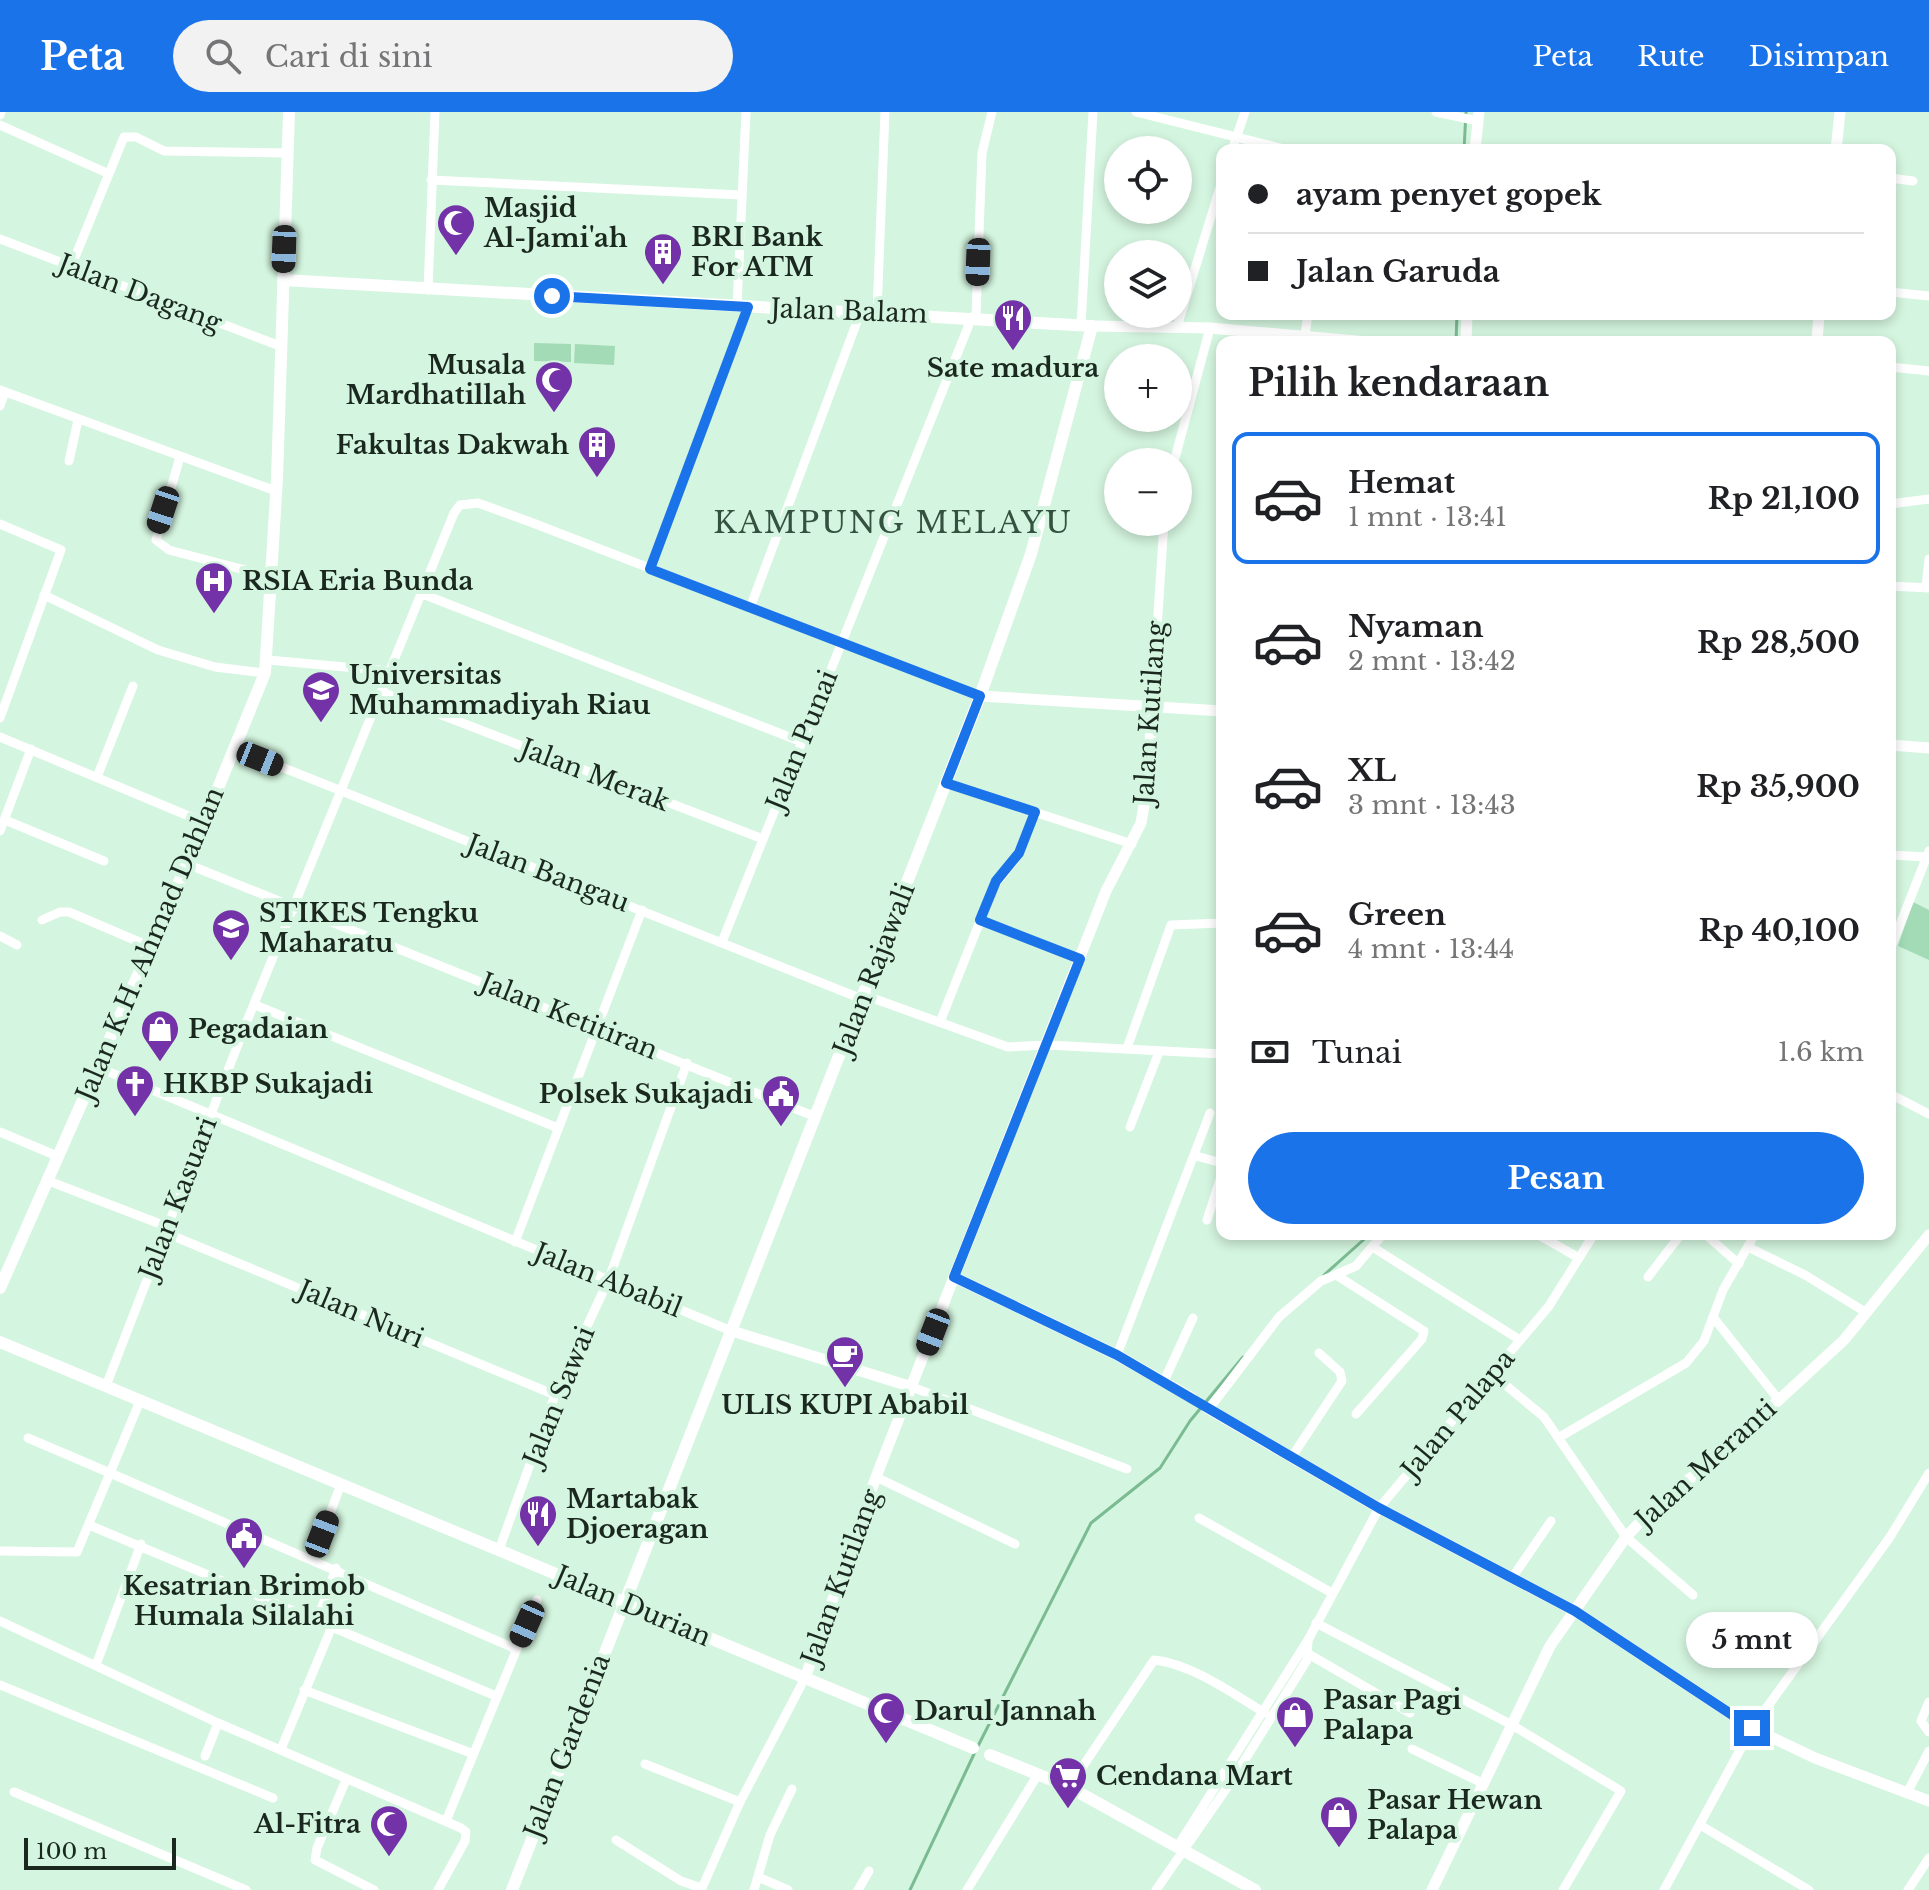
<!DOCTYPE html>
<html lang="id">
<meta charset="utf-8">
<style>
:root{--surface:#fff;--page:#f2f2f2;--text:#202124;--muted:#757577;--line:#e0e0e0;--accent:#1a73e8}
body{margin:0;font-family:"Libre Baskerville",serif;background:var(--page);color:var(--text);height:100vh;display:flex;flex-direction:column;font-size:30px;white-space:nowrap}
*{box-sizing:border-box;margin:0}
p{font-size:26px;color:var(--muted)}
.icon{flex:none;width:44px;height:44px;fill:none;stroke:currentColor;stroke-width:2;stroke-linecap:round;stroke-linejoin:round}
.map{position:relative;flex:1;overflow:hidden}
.sheet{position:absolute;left:1216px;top:224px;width:680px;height:904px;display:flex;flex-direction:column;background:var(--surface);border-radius:16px;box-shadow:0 4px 12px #0003}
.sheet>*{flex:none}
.banner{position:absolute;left:1216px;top:32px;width:680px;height:176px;border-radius:16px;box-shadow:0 4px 12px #0003;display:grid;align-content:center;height:176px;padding:0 32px;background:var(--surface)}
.fabs{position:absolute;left:1104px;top:24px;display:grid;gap:16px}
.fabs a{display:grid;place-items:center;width:88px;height:88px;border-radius:50%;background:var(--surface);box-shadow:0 4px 12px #0003;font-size:40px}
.scale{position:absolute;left:24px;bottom:20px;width:152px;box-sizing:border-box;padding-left:8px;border:4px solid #1b281f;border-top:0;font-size:22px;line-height:28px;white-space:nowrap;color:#1b281f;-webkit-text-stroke:6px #d4f5df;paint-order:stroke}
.end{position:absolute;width:36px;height:36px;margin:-18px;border:10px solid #1a73e8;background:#fff;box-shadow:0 0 0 4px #fff}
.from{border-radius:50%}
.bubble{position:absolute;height:56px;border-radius:28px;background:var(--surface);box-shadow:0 4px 12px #0003;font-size:26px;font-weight:700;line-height:56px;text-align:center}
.car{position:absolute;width:24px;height:48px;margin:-24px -12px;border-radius:10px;box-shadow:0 0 6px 2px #0007;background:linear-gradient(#222 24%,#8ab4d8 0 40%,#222 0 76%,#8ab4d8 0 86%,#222 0)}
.banner b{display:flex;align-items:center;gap:28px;height:76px;font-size:30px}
.banner b+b{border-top:2px solid var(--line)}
.banner i{width:20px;height:20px;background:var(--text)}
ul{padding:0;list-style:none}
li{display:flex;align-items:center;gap:24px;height:132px;margin:0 16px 12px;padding:0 16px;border:4px solid transparent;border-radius:16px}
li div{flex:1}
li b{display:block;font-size:30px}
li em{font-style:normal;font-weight:700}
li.active{border-color:var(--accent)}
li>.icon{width:72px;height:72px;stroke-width:1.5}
h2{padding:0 32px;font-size:36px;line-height:96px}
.pay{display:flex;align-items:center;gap:20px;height:88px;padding:0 32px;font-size:30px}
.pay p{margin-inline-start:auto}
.cta{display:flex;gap:16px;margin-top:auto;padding:16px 32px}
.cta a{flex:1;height:92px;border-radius:48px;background:var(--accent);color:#fff;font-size:32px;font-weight:700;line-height:92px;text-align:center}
header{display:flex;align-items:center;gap:48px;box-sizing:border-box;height:112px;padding:0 40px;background:var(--accent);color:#fff}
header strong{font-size:38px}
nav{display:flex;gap:44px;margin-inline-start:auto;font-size:28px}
.search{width:560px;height:72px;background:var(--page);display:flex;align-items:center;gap:20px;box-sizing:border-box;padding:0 28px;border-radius:44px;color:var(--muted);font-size:30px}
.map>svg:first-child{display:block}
.green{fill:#a2dbb6}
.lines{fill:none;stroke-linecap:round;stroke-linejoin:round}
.stream{stroke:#7bbb92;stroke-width:3}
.minor{stroke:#fff;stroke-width:9}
.tertiary{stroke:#fff;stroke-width:11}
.secondary{stroke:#fff;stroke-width:12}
.route{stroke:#1a73e8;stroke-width:10}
.labels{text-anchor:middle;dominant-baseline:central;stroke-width:8;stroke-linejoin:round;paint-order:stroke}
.poi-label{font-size:26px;font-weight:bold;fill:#1b281f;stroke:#d4f5df;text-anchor:start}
.street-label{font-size:26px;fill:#1b281f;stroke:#d4f5df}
.quarter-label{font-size:30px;letter-spacing:2px;fill:#35513f;stroke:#d4f5df}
</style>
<header>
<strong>Peta</strong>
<div class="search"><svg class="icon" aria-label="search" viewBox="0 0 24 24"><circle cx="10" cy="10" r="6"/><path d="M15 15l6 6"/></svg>Cari di sini</div>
<nav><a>Peta</a><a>Rute</a><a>Disimpan</a></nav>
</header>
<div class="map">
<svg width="1929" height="1778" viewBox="0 0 1929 1778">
<rect width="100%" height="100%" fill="#d4f5df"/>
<g class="green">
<path d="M534,231L571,232V250L534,249Z"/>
<path d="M575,232L615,234L614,253L574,251Z"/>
<path d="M1913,790L1929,798V848L1898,834Z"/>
</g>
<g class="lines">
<g class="stream">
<path d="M1464,38L1466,0"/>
<path d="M1456,230L1457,202"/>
<path d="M1324,1163L1370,1122"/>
<path d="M978,1634L1091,1411L1160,1356L1190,1309L1243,1245"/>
<path d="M910,1778L975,1640"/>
</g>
<g class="minor">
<path d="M1136,0L1288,38"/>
<path d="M1436,0L1478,9"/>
<path d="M0,3L1,0"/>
<path d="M0,13L107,61"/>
<path d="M1232,38L1245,0"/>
<path d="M1890,66L1913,69"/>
<path d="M431,68L741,83"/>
<path d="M0,127L280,234"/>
<path d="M71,155L124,25H136L164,39L287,41"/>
<path d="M428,178L435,0"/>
<path d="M1890,180L1929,184"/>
<path d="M737,195L746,0"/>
<path d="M877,200L885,0"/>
<path d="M976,204L982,41L992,0"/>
<path d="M1081,213L1093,0"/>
<path d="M1177,215L1222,69"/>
<path d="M1305,223L1308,202"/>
<path d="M1890,255L1929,259"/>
<path d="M0,278L276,379"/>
<path d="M0,294L5,280"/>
<path d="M180,345L156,428L169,438L272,465"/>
<path d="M69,349L78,308"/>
<path d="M1174,350L1210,216"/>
<path d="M1890,392L1929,387"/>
<path d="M0,412L61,438L0,606"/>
<path d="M650,457L748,195"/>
<path d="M1890,474L1929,476"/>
<path d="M1926,475L1929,447"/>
<path d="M420,481L802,630"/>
<path d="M44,483L158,538L215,555L265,561"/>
<path d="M750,496L861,199"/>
<path d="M268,548L389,559"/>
<path d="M382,580L763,727"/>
<path d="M1152,594L1164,410"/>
<path d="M0,625L203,710"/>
<path d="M234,636L862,887"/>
<path d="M97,665L133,574"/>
<path d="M946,671L1132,732"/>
<path d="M5,708L104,749"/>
<path d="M0,719L31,637"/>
<path d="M1890,743L1927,745"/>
<path d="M187,752L816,1005"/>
<path d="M42,808L60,800H69L151,835"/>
<path d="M980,808L1080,847"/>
<path d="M0,824L17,833"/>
<path d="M722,830L972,205"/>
<path d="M1890,838L1929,739"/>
<path d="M864,883L1008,935L1047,933L1222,942"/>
<path d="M255,893L558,1016"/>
<path d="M940,910L994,774L1017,745L1035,700"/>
<path d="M1127,936L1171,813L1222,811"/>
<path d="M97,955L729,1218"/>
<path d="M1890,982L1929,1002"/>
<path d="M1130,1015L1159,940"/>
<path d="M0,1020L57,1044"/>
<path d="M1196,1044L1222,1051"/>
<path d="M46,1068L168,1115"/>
<path d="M1207,1108L1222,1062"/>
<path d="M166,1121L555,1283"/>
<path d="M1537,1122L1579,1146"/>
<path d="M1705,1122L1739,1152"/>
<path d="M515,1130L642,798"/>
<path d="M1748,1135L1805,1163L1867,1201"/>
<path d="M1374,1136L1520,1228"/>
<path d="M1336,1163L1424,1219L1422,1227L1356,1302"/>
<path d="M1648,1165L1681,1122"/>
<path d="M1713,1205L1778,1287"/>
<path d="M1117,1243L1210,1001"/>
<path d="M1490,1260L1544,1305L1626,1425L1693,1483"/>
<path d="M1164,1269L1193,1206"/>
<path d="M106,1274L247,909L454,401L460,393L478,391L533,411L980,584"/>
<path d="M912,1275L1127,1357"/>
<path d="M140,1289L110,1361L516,1537"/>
<path d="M1209,1297L1279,1205L1321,1169L1356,1154L1383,1122"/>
<path d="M1558,1326L1686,1251L1704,1229L1723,1178L1755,1122"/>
<path d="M1291,1346L1342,1269L1340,1260L1319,1241"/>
<path d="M876,1365L1015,1432"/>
<path d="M1199,1406L1332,1481"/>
<path d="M89,1413L496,1584"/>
<path d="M499,1438L555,1283L608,1169L687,951"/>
<path d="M0,1439L77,1440L110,1361L28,1326"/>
<path d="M313,1447L341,1372"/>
<path d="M1512,1466L1551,1409"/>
<path d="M318,1506L336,1456"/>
<path d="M0,1509L218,1611L461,1716L466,1720L465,1729L438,1778"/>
<path d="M1316,1511L1512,1613L1621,1679L1563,1778"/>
<path d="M1305,1540L1410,1601"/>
<path d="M96,1553L141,1432"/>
<path d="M0,1573L273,1686"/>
<path d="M304,1578L471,1641"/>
<path d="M1929,1590L1921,1609L1929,1620"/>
<path d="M281,1637L333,1512"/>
<path d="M1412,1637L1482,1671"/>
<path d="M205,1644L218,1611"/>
<path d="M645,1652L740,1690"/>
<path d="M346,1668L317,1736L315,1748L374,1778"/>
<path d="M1069,1675L1154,1548C1192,1552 1232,1581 1265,1601"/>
<path d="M1908,1679L1929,1639"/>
<path d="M14,1680L246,1778"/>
<path d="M446,1709L537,1488"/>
<path d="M1700,1713L1809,1778"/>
<path d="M616,1728L681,1769L702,1776L740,1690L805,1566"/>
<path d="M1181,1738V1729L1308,1528L1379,1396L1549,1194L1594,1122"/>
<path d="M758,1765L788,1778"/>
<path d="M754,1778L770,1723L792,1677"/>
<path d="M858,1778L869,1759"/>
<path d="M967,1778L1037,1664"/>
<path d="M1156,1778L1231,1670L1307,1548L1308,1528"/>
<path d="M1664,1778L1752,1616L1890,1425L1929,1361"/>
<path d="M1908,1778L1929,1746"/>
</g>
<g class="tertiary">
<path d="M1475,38L1479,0"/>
<path d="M1836,38L1840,0"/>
<path d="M1092,214L1210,216L1368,230"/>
<path d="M1466,230L1467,202"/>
<path d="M1817,230L1819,202"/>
<path d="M980,584L1222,599"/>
<path d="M1890,633L1929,636"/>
<path d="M954,1165L1117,1243L1192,1286"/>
<path d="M729,1218L912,1275"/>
<path d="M1207,1296L1379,1396L1575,1499L1752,1616L1815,1646L1929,1689"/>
<path d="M805,1566L876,1365L954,1165L1106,779L1141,711L1148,670L1152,594"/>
<path d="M1432,1778L1550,1534L1626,1425L1659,1390L1708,1353L1844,1228L1929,1123"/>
</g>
<g class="secondary">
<path d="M283,168L1092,214L1031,442L980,584L512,1778"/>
<path d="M0,1176L187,752L265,561L277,367L289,0"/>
<path d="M0,1230L973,1636"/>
<path d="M990,1643L1069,1675L1255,1778"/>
</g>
</g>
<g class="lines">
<path class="route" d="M552,184L748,195L650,457L980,584L946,671L1035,700L1019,741L996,769L980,808L1080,847L954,1165L1117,1243L1379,1396L1575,1499L1752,1616"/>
</g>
<defs>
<g id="mosque-pin" transform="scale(2)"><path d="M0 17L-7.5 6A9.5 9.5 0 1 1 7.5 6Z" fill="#7332a7" stroke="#d4f5df"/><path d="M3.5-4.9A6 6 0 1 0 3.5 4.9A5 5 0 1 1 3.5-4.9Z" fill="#fff"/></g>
<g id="building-pin" transform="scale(2)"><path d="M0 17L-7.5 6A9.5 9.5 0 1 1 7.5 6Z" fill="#7332a7" stroke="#d4f5df"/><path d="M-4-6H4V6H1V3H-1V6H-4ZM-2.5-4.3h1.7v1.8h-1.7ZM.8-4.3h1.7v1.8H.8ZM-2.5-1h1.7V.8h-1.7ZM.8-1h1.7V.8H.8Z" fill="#fff"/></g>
<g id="restaurant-pin" transform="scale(2)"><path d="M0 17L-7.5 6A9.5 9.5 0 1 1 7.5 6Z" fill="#7332a7" stroke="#d4f5df"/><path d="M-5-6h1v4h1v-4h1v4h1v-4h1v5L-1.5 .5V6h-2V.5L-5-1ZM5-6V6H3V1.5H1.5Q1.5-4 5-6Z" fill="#fff"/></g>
<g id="hospital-pin" transform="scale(2)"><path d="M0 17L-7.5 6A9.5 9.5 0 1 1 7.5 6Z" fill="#7332a7" stroke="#d4f5df"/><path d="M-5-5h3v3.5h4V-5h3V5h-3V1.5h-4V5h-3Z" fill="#fff"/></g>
<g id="university-pin" transform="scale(2)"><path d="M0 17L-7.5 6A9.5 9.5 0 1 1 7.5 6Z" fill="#7332a7" stroke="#d4f5df"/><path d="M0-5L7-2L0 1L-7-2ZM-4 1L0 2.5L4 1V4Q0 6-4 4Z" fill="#fff"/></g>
<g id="shop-pin" transform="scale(2)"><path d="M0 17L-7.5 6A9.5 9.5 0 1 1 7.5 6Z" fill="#7332a7" stroke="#d4f5df"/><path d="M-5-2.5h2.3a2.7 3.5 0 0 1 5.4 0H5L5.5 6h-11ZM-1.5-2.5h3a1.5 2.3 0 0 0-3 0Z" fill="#fff"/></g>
<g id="church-pin" transform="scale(2)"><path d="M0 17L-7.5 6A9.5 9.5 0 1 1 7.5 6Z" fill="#7332a7" stroke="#d4f5df"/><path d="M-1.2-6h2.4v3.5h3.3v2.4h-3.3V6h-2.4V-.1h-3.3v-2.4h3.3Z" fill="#fff"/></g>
<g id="civic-pin" transform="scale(2)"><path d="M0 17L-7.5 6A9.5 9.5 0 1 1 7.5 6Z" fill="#7332a7" stroke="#d4f5df"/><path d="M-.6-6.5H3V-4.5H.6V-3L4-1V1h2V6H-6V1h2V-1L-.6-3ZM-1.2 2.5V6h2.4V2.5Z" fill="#fff"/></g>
<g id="cafe-pin" transform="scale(2)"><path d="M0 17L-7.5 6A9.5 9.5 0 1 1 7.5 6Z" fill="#7332a7" stroke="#d4f5df"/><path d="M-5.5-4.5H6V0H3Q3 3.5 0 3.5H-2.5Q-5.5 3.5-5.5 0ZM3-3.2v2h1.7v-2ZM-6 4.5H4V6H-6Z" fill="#fff"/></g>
<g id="supermarket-pin" transform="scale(2)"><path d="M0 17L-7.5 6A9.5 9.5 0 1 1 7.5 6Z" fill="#7332a7" stroke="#d4f5df"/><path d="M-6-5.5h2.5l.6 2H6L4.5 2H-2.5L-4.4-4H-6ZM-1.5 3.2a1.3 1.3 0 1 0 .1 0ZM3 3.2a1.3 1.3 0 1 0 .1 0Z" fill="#fff"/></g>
</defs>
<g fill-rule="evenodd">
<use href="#mosque-pin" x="456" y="111"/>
<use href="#building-pin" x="663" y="140"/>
<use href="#restaurant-pin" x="1013" y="206"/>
<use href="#mosque-pin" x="554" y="268"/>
<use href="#building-pin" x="597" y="333"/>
<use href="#hospital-pin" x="214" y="469"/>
<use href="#university-pin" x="321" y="578"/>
<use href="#university-pin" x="231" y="816"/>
<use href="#shop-pin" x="160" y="917"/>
<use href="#church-pin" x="135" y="972"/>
<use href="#civic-pin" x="781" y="982"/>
<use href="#cafe-pin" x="845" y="1243"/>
<use href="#restaurant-pin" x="538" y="1402"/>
<use href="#civic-pin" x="244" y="1424"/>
<use href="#mosque-pin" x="886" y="1599"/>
<use href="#shop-pin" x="1295" y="1603"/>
<use href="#supermarket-pin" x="1068" y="1664"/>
<use href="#shop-pin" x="1339" y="1703"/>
<use href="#mosque-pin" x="389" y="1712"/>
</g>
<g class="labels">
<g class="poi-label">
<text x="484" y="96">Masjid<tspan x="484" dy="30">Al-Jami'ah</tspan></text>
<text x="691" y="125">BRI Bank<tspan x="691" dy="30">For ATM</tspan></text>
<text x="526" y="253" text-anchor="end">Musala<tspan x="526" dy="30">Mardhatillah</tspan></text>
<text x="1013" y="256" text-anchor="middle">Sate madura</text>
<text x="569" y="333" text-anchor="end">Fakultas Dakwah</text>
<text x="242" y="469">RSIA Eria Bunda</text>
<text x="349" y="563">Universitas<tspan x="349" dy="30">Muhammadiyah Riau</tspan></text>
<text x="259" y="801">STIKES Tengku<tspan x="259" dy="30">Maharatu</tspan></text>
<text x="188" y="917">Pegadaian</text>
<text x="163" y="972">HKBP Sukajadi</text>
<text x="753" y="982" text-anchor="end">Polsek Sukajadi</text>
<text x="845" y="1293" text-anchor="middle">ULIS KUPI Ababil</text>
<text x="566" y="1387">Martabak<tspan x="566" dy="30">Djoeragan</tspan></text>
<text x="244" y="1474" text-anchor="middle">Kesatrian Brimob<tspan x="244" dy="30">Humala Silalahi</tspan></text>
<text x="1323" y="1588">Pasar Pagi<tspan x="1323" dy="30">Palapa</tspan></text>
<text x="914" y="1599">Darul Jannah</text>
<text x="1096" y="1664">Cendana Mart</text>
<text x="1367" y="1688">Pasar Hewan<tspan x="1367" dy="30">Palapa</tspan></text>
<text x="361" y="1712" text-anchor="end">Al-Fitra</text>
</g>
<g class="street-label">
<text transform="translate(140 181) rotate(21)">Jalan Dagang</text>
<text transform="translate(849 199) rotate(2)">Jalan Balam</text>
<text transform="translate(1150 601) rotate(-86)">Jalan Kutilang</text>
<text transform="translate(802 628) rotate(-68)">Jalan Punai</text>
<text transform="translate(595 663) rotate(21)">Jalan Merak</text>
<text transform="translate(548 761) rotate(21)">Jalan Bangau</text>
<text transform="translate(150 832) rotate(-67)">Jalan K.H. Ahmad Dahlan</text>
<text transform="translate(874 857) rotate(-69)">Jalan Rajawali</text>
<text transform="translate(569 904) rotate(22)">Jalan Ketitiran</text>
<text transform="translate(178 1086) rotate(-69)">Jalan Kasuari</text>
<text transform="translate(608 1168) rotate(22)">Jalan Ababil</text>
<text transform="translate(361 1202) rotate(23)">Jalan Nuri</text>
<text transform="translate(559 1284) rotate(-68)">Jalan Sawai</text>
<text transform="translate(1458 1302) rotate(-50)">Jalan Palapa</text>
<text transform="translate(1706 1352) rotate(-42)">Jalan Meranti</text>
<text transform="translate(841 1465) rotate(-70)">Jalan Kutilang</text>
<text transform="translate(633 1494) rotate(23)">Jalan Durian</text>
<text transform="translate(567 1634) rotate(-69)">Jalan Gardenia</text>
</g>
<g class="quarter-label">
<text x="893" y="410">KAMPUNG MELAYU</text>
</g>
</g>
</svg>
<div class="fabs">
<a><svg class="icon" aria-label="locate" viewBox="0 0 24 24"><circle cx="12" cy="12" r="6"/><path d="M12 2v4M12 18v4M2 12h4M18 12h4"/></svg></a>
<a><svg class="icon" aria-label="layers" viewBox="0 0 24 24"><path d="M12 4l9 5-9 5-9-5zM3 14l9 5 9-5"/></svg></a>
<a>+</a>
<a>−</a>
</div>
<div class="scale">100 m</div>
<i class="end from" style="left:552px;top:184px"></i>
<i class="end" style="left:1752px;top:1616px"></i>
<div class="bubble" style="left:1686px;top:1500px;width:132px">5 mnt</div>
<i class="car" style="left:284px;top:137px;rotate:182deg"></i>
<i class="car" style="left:978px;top:150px;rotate:182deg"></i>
<i class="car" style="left:163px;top:398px;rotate:198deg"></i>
<i class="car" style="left:260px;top:647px;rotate:112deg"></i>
<i class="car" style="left:933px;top:1220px;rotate:201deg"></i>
<i class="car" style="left:322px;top:1422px;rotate:21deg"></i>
<i class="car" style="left:527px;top:1512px;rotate:204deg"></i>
<div class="banner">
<b><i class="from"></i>ayam penyet gopek</b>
<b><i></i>Jalan Garuda</b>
</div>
<section class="sheet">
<h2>Pilih kendaraan</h2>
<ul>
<li class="active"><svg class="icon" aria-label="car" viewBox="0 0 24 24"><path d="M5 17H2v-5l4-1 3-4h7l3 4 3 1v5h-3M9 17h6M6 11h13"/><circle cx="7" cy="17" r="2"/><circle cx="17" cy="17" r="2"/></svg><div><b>Hemat</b><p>1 mnt · 13:41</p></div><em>Rp 21,100</em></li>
<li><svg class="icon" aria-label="car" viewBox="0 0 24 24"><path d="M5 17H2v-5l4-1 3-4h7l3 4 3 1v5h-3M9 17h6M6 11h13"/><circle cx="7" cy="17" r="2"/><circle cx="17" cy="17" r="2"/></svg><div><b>Nyaman</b><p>2 mnt · 13:42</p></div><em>Rp 28,500</em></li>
<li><svg class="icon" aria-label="car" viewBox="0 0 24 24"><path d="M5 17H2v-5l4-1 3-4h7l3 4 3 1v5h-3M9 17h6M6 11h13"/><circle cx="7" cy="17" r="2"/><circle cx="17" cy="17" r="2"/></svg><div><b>XL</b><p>3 mnt · 13:43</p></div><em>Rp 35,900</em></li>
<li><svg class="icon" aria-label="car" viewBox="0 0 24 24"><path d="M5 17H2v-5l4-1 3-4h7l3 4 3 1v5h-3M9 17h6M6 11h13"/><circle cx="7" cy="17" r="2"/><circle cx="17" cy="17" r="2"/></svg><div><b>Green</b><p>4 mnt · 13:44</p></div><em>Rp 40,100</em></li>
</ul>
<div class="pay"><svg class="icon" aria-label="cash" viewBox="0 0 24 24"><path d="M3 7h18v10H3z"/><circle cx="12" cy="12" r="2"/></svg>Tunai<p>1.6 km</p></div>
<div class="cta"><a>Pesan</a></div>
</section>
</div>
